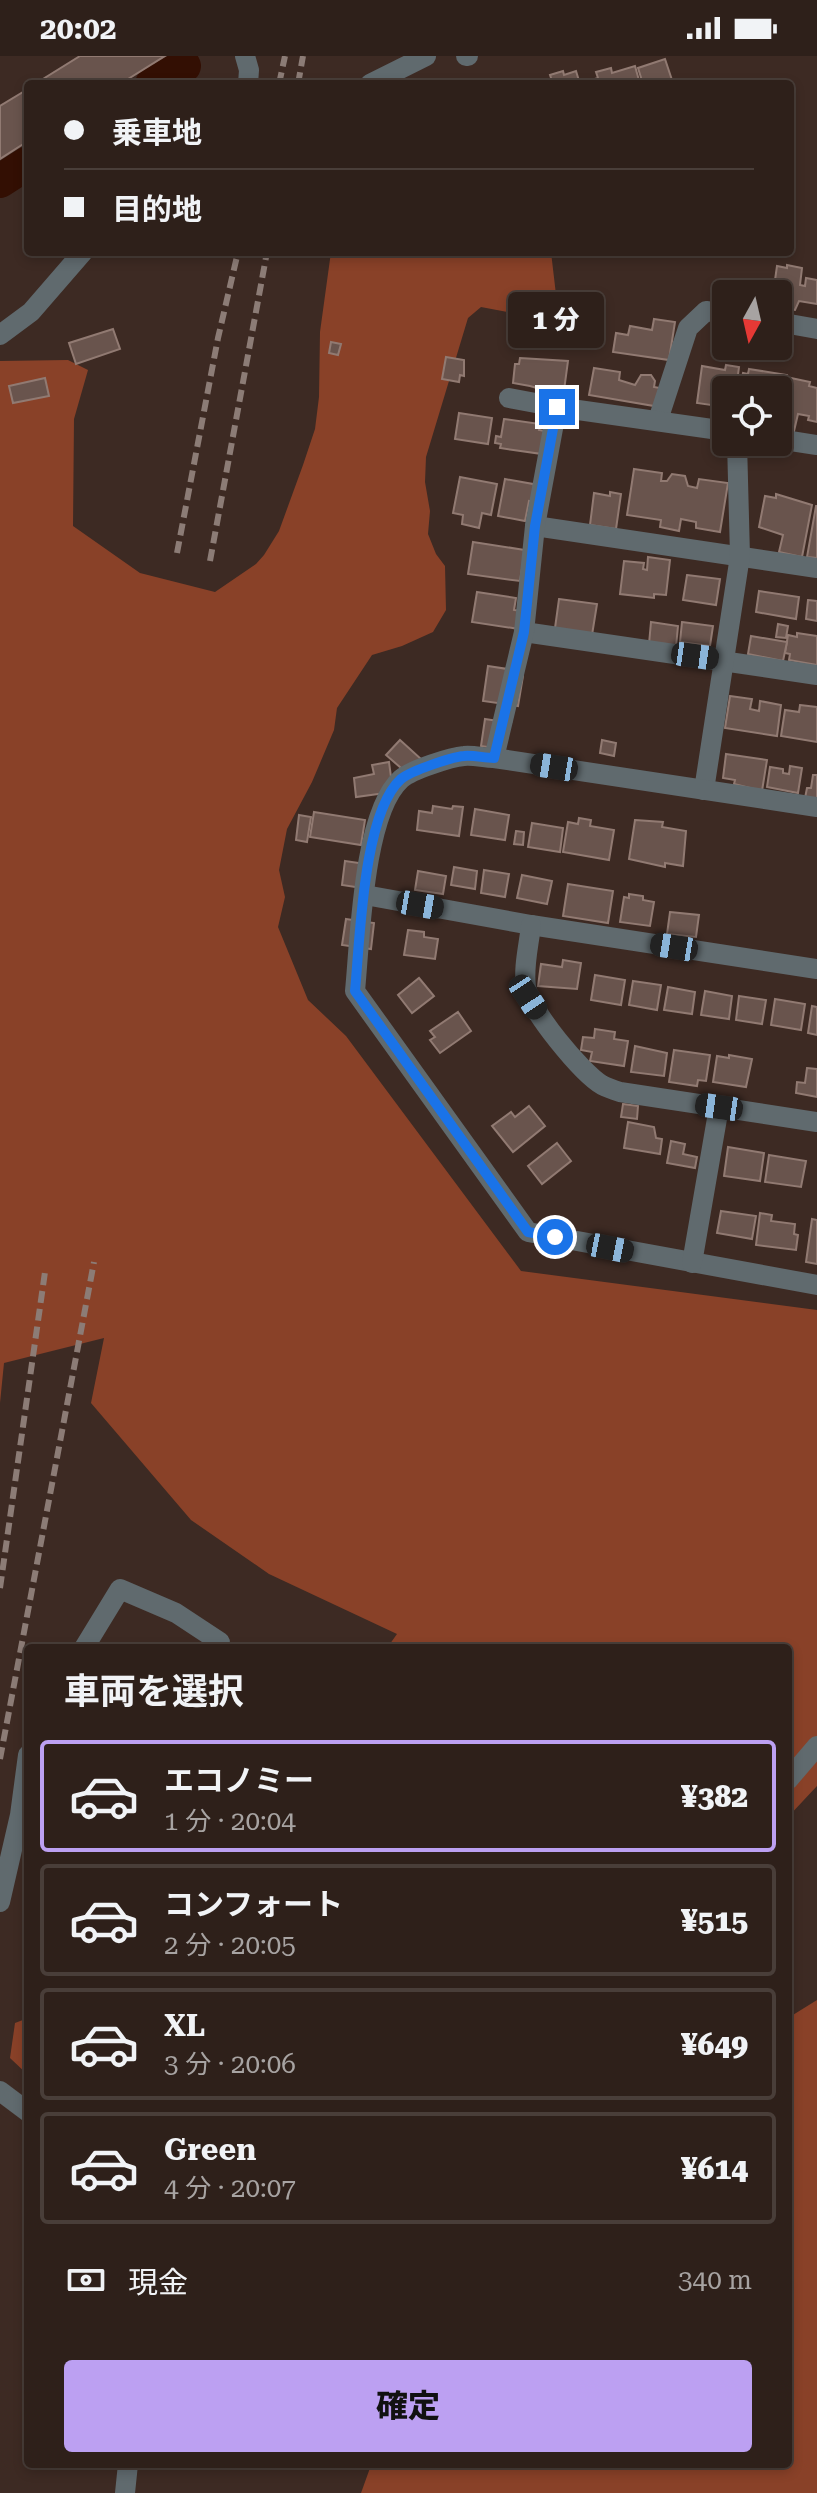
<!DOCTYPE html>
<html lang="ja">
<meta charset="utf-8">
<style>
:root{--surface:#2e201a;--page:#362823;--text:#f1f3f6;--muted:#a7a3a2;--line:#493e39;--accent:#bca0f2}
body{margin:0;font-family:"Roboto Serif","Noto Sans JP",serif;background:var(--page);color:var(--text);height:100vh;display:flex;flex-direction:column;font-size:30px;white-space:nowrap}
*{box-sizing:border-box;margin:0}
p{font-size:26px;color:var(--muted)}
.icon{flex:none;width:44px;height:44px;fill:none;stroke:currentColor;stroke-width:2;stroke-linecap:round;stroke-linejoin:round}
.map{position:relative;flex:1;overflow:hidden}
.panel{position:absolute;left:24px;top:1588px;width:768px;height:824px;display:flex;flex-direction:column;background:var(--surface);border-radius:8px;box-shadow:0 4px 12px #0003,0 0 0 2px var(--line)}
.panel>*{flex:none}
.banner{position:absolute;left:24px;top:24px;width:770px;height:176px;border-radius:8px;box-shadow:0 4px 12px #0003,0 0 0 2px var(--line);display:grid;align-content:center;height:176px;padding:0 40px;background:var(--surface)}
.needle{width:52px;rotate:188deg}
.buttons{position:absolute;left:712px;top:224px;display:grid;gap:16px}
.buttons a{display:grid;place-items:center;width:80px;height:80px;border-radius:8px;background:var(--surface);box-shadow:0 4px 12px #0003,0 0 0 2px var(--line);font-size:40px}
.end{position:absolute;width:36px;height:36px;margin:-18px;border:10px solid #1a73e8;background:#fff;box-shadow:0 0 0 4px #fff}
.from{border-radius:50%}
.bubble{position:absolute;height:56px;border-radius:8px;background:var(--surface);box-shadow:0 4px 12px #0003,0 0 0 2px var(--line);font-size:26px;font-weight:800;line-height:56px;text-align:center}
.car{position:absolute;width:24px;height:48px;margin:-24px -12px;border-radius:10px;box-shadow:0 0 6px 2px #0007;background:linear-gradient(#222 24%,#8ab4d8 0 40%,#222 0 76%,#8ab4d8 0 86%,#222 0)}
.banner b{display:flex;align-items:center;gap:28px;height:76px;font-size:30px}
.banner b+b{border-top:2px solid var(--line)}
.banner i{width:20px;height:20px;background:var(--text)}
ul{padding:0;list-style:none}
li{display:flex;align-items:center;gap:24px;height:112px;margin:0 16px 12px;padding:0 24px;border:4px solid var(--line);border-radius:8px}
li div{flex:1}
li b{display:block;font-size:30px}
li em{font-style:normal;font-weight:800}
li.selected{border-color:var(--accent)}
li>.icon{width:72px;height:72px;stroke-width:1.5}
h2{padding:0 40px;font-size:36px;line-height:96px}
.pay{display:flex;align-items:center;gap:20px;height:88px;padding:0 40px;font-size:30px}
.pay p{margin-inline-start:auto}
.button{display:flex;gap:16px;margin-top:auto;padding:16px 40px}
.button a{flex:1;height:92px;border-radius:8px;background:var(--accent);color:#111;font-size:32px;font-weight:800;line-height:92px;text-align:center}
.status{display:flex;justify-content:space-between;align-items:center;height:56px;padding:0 40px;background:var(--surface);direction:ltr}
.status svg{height:22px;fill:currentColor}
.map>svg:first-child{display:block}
.forest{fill:#894128}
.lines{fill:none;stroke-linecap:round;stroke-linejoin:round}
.river{stroke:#330f03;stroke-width:34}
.building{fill:#69544d;stroke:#917a72;stroke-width:2}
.minor{stroke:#606a6e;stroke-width:20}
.rail{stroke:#8c7c76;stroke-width:6;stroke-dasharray:12 6;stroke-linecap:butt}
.route{stroke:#1a73e8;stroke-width:10}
</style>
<div class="status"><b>20:02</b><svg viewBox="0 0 49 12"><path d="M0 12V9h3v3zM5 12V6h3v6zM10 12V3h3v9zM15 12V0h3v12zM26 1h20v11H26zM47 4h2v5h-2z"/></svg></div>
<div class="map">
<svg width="817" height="2437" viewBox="0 0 817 2437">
<rect width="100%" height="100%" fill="#3d2a23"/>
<g class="forest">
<path d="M331,196H551L557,247L555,285L531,278L512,257L481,251L468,262L426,401L425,426L430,455L428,478L436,498L445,510L446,554L433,576L402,590L372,599L337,652L334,674L312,726L287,773L279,814L285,841L278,871L308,944L346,980L521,1215L817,1254V1730L788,1761V1592H387L397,1578L269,1518L191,1464L91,1347L104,1282L4,1307L0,1347V305L68,304L88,314L74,363L73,470L140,517L215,536L256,508L264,499L279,475L303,409L315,373L319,341L320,276Z"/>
<path d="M817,1944V2437H361L370,2412L374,2408H788V1962Z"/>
<path d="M28,1962V2019L10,2002L15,1967Z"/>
</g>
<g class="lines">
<g class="river">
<path d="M152,28L184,10"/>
<path d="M0,125L28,107"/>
</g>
</g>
<g class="building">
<path d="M80,0H165L120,28H35Z"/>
<path d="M665,3L672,24L659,28H643L638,12Z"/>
<path d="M635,10L640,28H588V25L598,22L596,16L611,12L612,17Z"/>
<path d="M563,15L564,19L576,15L580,28H553L550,19Z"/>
<path d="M28,33V85L0,103V50Z"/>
<path d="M787,209L802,212L800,229L805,230L806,222L817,224V248L799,245L795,254L778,252V238H773L777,210L787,212Z"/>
<path d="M728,227L770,230L769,238H726V246L713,244L714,233L727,235Z"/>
<path d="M654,263L675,266L669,304L613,296L616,277L628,279L630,270L652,274Z"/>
<path d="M113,273L120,293L76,308L69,287Z"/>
<path d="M331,286L341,288L338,299L329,297Z"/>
<path d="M446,301L464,304V320L460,319L459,326L442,323Z"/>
<path d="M520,302L568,305L563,342L546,340L547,335L530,330L513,327L515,308H519Z"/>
<path d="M726,309L739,311L736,334H726V347L719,346L718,350L697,347L702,310L725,314Z"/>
<path d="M594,312L620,316L619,324L635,329L641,319H651L655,325L654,331L665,333L660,351L589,339Z"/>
<path d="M749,313L787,319L784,352L778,351V334H740L743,317L748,318Z"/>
<path d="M45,322L49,340L13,347L9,330Z"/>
<path d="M791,322L810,326L809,330L817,332V366L808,364L809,360L798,358L794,375L782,373Z"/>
<path d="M459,357L492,362L488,388L455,383Z"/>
<path d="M504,363L540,368L539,374L545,375L542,398L500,392L501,388L495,387L496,380L501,381Z"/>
<path d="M634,413L662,417L661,425H667L672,418L685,420L688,430L697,432L699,423L728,427L720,476L696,472V466L681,463L679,475L660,471L661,464L627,459Z"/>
<path d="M460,421L497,428L491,459L482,457L479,472L462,468L463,459L453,457Z"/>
<path d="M505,423L533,428L546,448L529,445L525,465L498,460Z"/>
<path d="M610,436L621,438L616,473L590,469L594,437L610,440Z"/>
<path d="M776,438L812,449L802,501L779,496L783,479L759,471L765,440L776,442Z"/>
<path d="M816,450H817V502L807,501Z"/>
<path d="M473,486L525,494L520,525L468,518Z"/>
<path d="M648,501L670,504L666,539L654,538V542L620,538L624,505L644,507L643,513L647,514Z"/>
<path d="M687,519L720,523L716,549L683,544Z"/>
<path d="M759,535L799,541L796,563L756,556Z"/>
<path d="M477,536L516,542L514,554L522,555L519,573L472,566Z"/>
<path d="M559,543L597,548L592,579L555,572Z"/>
<path d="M808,544L817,545V565L806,563Z"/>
<path d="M651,566L678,570L676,591L649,588Z"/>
<path d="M682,566L713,570L710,590L680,586Z"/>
<path d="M778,568L788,570L786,582L776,581Z"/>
<path d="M797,577L817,580V609L789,604L790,598L785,597L788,579L797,581Z"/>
<path d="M751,580L787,586L783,605L748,598Z"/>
<path d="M488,610L514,614L523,620L518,650L483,645Z"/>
<path d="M730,640L752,643L750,653L759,655L760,645L781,649L777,680L725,672Z"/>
<path d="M800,649L817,651V686L781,680L785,654L799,656Z"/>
<path d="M485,663L511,667L500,693L481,690Z"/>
<path d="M400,684L421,703L408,718L386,699Z"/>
<path d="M602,684L616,687L614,700L600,697Z"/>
<path d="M726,698L767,704L762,735L734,728L735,724L723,722Z"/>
<path d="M389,706L393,736L356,741L354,722L374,718L372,709Z"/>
<path d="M790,710L802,712L798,737L767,731L770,711L783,713V717L789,718Z"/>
<path d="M813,719H817V744L805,742L807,732H811Z"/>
<path d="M433,750L452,753L453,750L463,751L459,780L417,774L419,755L432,757Z"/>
<path d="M475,753L509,759L505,784L471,779Z"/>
<path d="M314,756L365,764L361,789L310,781Z"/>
<path d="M299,759L311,761L307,786L296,784Z"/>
<path d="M579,762L591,764L590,770L614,774L609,804L563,796L568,766L578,768Z"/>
<path d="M635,764L663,766L662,771L686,775L683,810L665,807V811L629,803Z"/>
<path d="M532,767L563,772L560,796L528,791Z"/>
<path d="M516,775L524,776L523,789L514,788Z"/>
<path d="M345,805L373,809L369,833L342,829Z"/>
<path d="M454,811L477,815L475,833L451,829Z"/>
<path d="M484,814L509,818L505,841L481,837Z"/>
<path d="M418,815L446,820L443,838L415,834Z"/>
<path d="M522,819L552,825L547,848L517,842Z"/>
<path d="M568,828L613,835L608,867L563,860Z"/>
<path d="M629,838L643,840V844L654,846L650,870L620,866L624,841L629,842Z"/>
<path d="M670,856L699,859L696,881L667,878Z"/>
<path d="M346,863L374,867L371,893L342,889Z"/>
<path d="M408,874L424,876V881L438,883L435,903L404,899Z"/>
<path d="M563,904L581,907L577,933L538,930L541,908L562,911Z"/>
<path d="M595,919L625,924L621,949L591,944Z"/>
<path d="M419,922L434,940L412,957L398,939Z"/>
<path d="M633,925L661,929L657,954L629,949Z"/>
<path d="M668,931L695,936L692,958L664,954Z"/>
<path d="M705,935L732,940L729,963L701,959Z"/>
<path d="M739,940L766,944L762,968L736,964Z"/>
<path d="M775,943L805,948L801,974L771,969Z"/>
<path d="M812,950L817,951V979L808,977Z"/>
<path d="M458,956L471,975L440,997L430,984L435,981L430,975Z"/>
<path d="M595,973L615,976L614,983L628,985L624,1010L590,1005L592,996L581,994L583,981L594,982Z"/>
<path d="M635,990L667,997L664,1020L631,1016Z"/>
<path d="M674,994L710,999L706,1025L698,1024L697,1030L669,1026Z"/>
<path d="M729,999L752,1003L746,1031L713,1026L717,1000L729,1002Z"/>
<path d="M807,1012L817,1013V1041L796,1037L797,1026L805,1027Z"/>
<path d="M623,1048L638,1050L637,1063L621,1061Z"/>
<path d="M529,1050L545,1070L513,1096L492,1070L511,1056L515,1061Z"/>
<path d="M628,1066L654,1071L656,1082L662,1083L660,1098L624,1092Z"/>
<path d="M671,1085L685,1088L683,1098L697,1101L695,1112L667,1107Z"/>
<path d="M557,1087L571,1105L542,1128L528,1110Z"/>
<path d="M728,1091L764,1097L760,1125L724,1120Z"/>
<path d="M769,1099L806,1105L801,1131L765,1126Z"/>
<path d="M721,1155L756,1160L752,1183L717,1177Z"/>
<path d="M760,1157L772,1159L771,1165L795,1168L794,1178L798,1179L796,1194L756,1189Z"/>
<path d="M812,1163L817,1164V1208L806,1206Z"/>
</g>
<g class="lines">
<g class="minor">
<path d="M245,0L249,14L248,28"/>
<path d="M466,0H468"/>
<path d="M370,28L426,0"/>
<path d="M778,266L817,273"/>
<path d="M0,279L31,256L83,196"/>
<path d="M509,342L557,351"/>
<path d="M658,364L688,272L706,255L726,258"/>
<path d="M778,383L817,389"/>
<path d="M535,470L817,512"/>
<path d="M524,576L817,619"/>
<path d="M494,702L524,576L535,470L557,351L726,375"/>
<path d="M704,734L740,500L737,386"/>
<path d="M817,751L494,702C484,702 474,699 464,700C451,701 411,714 401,723C363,757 360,885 355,935L528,1176L817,1229"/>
<path d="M365,839L531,869L817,913"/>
<path d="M531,869C529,889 523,911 526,931C530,955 582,1017 602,1029C608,1032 614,1034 620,1036L817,1066"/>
<path d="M692,1207L719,1051"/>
<path d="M84,1592L120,1533L176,1557L220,1586"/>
<path d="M788,1724L817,1690"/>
<path d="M0,1846L20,1759L28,1699"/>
<path d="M0,2035L28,2056"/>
<path d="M125,2437L128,2408"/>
</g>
<g class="rail">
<path d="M279,28L285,0"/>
<path d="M298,28L303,0"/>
<path d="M177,497L218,282L238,196"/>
<path d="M210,505L267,196"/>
<path d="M0,1532L45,1216"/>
<path d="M0,1703L94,1206"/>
</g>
</g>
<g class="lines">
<path class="route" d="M555,1181L528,1176L355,935C360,884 363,757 401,723C411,715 451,701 464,700C474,699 484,702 494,702L524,576L535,470L557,351"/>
</g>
</svg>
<div class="buttons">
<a><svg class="needle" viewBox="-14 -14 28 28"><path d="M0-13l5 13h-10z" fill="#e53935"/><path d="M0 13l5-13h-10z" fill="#a7a3a2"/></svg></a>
<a><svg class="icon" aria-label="locate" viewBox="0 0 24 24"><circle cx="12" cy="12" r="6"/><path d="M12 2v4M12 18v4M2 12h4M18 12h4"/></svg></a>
</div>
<i class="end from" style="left:555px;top:1181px"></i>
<i class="end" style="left:557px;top:351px"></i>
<div class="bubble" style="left:508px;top:236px;width:96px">1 分</div>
<i class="car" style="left:695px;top:600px;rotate:98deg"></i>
<i class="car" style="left:554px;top:711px;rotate:279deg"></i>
<i class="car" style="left:420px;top:849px;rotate:100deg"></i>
<i class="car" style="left:674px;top:891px;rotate:279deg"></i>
<i class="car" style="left:528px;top:941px;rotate:147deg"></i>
<i class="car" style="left:719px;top:1051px;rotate:278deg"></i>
<i class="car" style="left:610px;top:1192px;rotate:101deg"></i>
<div class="banner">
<b><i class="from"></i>乗車地</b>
<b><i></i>目的地</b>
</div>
<section class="panel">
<h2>車両を選択</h2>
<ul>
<li class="selected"><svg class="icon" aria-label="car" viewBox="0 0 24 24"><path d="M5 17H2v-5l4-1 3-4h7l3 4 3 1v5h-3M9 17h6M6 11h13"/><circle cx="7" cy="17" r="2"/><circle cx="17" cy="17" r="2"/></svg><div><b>エコノミー</b><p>1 分 · 20:04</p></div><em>¥382</em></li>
<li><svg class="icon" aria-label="car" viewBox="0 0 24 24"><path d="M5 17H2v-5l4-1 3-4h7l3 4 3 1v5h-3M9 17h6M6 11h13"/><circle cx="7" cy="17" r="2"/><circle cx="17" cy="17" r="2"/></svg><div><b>コンフォート</b><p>2 分 · 20:05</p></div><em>¥515</em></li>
<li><svg class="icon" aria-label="car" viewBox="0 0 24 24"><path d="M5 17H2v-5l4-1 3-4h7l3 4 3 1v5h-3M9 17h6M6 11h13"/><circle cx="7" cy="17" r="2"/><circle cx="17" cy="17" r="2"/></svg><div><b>XL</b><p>3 分 · 20:06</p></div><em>¥649</em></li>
<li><svg class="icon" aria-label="car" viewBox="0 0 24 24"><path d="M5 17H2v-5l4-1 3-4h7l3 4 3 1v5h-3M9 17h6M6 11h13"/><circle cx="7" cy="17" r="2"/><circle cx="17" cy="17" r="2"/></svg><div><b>Green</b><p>4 分 · 20:07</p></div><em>¥614</em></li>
</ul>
<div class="pay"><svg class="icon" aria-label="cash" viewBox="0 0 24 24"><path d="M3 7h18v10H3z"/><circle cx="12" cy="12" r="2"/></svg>現金<p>340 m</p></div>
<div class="button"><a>確定</a></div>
</section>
</div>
